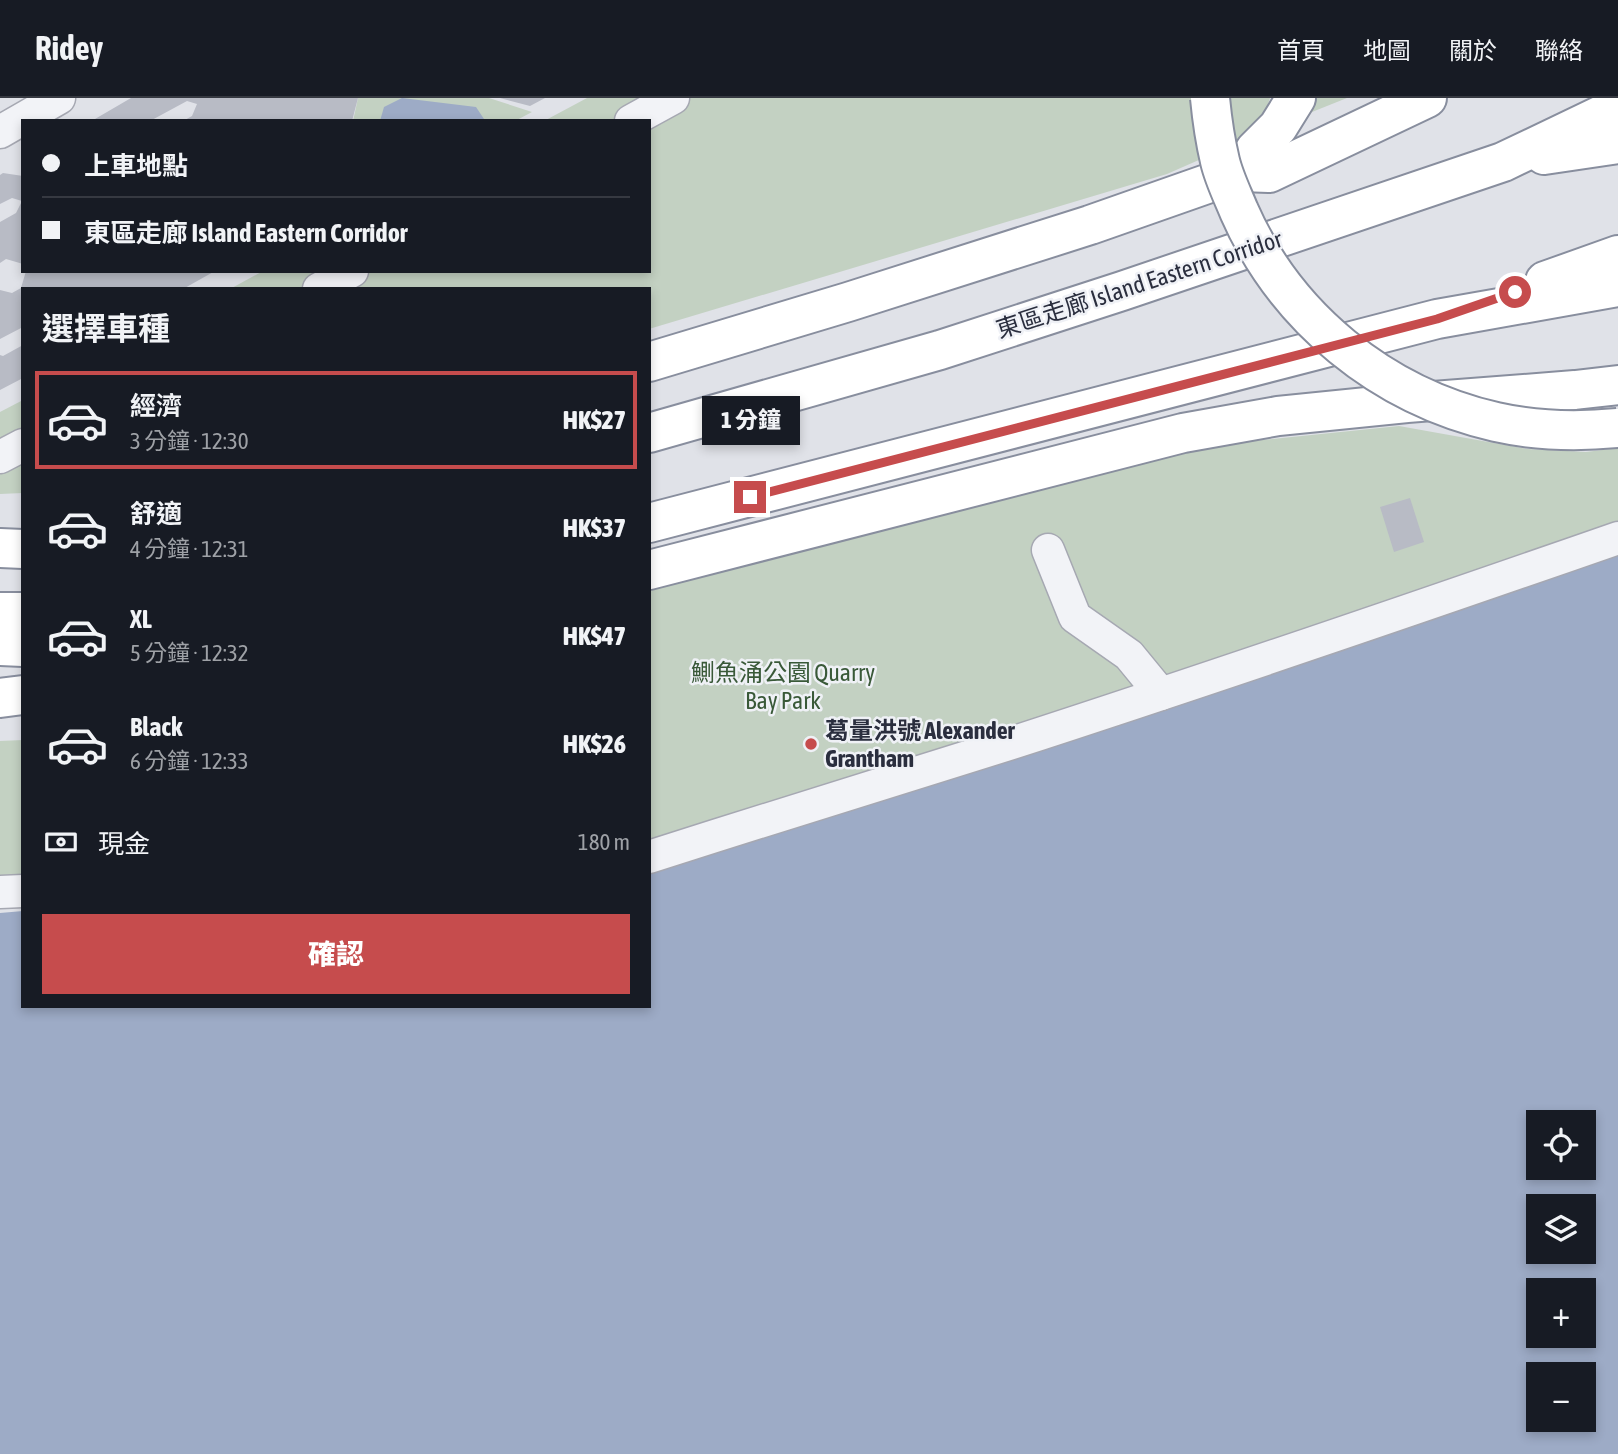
<!DOCTYPE html>
<html lang="zh-TW">
<meta charset="utf-8">
<style>
:root{--surface:#171b24;--page:#20242c;--text:#f1f3f6;--muted:#9ea1a6;--line:#363941;--accent:#c64c4d}
body{margin:0;font-family:"Asap Condensed","Noto Sans TC",sans-serif;background:var(--page);color:var(--text);height:100vh;display:flex;flex-direction:column;font-size:26px;white-space:nowrap}
*{box-sizing:border-box;margin:0}
p{font-size:23px;color:var(--muted)}
.icon{flex:none;width:38px;height:38px;fill:none;stroke:currentColor;stroke-width:2;stroke-linecap:round;stroke-linejoin:round}
.map{position:relative;flex:1;overflow:hidden}
.sheet{position:absolute;left:21px;top:189px;width:630px;height:721px;display:flex;flex-direction:column;background:var(--surface);border-radius:0px;box-shadow:0 4px 10px #0003}
.sheet>*{flex:none}
.banner{position:absolute;left:21px;top:21px;width:630px;height:154px;border-radius:0px;box-shadow:0 4px 10px #0003;display:grid;align-content:center;height:154px;padding:0 21px;background:var(--surface)}
.controls{position:absolute;left:1526px;top:1012px;display:grid;gap:14px}
.controls a{display:grid;place-items:center;width:70px;height:70px;border-radius:0px;background:var(--surface);box-shadow:0 4px 10px #0003;font-size:35px}
.end{position:absolute;width:32px;height:32px;margin:-16px;border:9px solid #c64c4d;background:#fff;box-shadow:0 0 0 4px #fff}
.from{border-radius:50%}
.bubble{position:absolute;height:49px;border-radius:0px;background:var(--surface);box-shadow:0 4px 10px #0003;font-size:23px;font-weight:800;line-height:49px;text-align:center}
.banner b{display:flex;align-items:center;gap:24px;height:66px;font-size:26px}
.banner b+b{border-top:2px solid var(--line)}
.banner i{width:18px;height:18px;background:var(--text)}
ul{padding:0;list-style:none}
li{display:flex;align-items:center;gap:21px;height:98px;margin:0 14px 10px;padding:0 7px;border:4px solid transparent;border-radius:0px}
li div{flex:1}
li b{display:block;font-size:26px}
li em{font-style:normal;font-weight:800}
li.active{border-color:var(--accent)}
li>.icon{width:63px;height:63px;stroke-width:1.5}
h2{padding:0 21px;font-size:32px;line-height:84px}
.pay{display:flex;align-items:center;gap:18px;height:77px;padding:0 21px;font-size:26px}
.pay p{margin-inline-start:auto}
.action{display:flex;gap:14px;margin-top:auto;padding:14px 21px}
.action a{flex:1;height:80px;border-radius:0px;background:var(--accent);color:#fff;font-size:28px;font-weight:800;line-height:80px;text-align:center}
header{display:flex;align-items:center;gap:42px;box-sizing:border-box;height:98px;padding:0 35px;background:var(--surface);border-bottom:2px solid var(--line)}
header strong{font-size:33px}
nav{display:flex;gap:38px;margin-inline-start:auto;font-size:24px}
.map>svg:first-child{display:block}
.green{fill:#c3d1c2}
.water{fill:#9dabc6;fill-rule:evenodd}
.building{fill:#b8bbc5}
.lines{fill:none;stroke-linecap:round;stroke-linejoin:round}
.minor-casing{stroke:#a6a8b2;stroke-width:35}
.highway-casing{stroke:#888e9e;stroke-width:42}
.minor{stroke:#f2f3f7;stroke-width:32}
.highway{stroke:#fff;stroke-width:38}
.highway-bridge-casing{stroke:#888e9e;stroke-width:42;stroke-linecap:butt}
.highway-bridge{stroke:#fff;stroke-width:38}
.route{stroke:#c64c4d;stroke-width:9}
.poi-dot{fill:#c64c4d;stroke:#eff1f6;stroke-width:2.5}
.labels{text-anchor:middle;dominant-baseline:central;stroke-width:5;stroke-linejoin:round;paint-order:stroke}
.street-label{font-size:24px;fill:#2a2e3e;stroke:#eff1f6}
.park-label{font-size:24px;fill:#395938;stroke:#eff1f6}
.poi-label{font-size:24px;font-weight:bold;fill:#2a2e3e;stroke:#eff1f6;text-anchor:start}
</style>
<header>
<strong>Ridey</strong>
<nav><a>首頁</a><a>地圖</a><a>關於</a><a>聯絡</a></nav>
</header>
<div class="map">
<svg width="1618" height="1356" viewBox="0 0 1618 1356">
<rect width="100%" height="100%" fill="#e0e2e8"/>
<g class="green">
<path d="M358,0H489L532,14L515,23H353Z"/>
<path d="M587,0H1270L1258,36L1167,76L649,231V191H230L263,173H649V23H544Z"/>
<path d="M1304,0H1347L1297,20Z"/>
<path d="M23,302V395L0,396V314Z"/>
<path d="M1399,328L1528,351L1586,354L1618,350V453L649,766V493L946,400L1203,348Z"/>
<path d="M23,642V804L0,805V643Z"/>
</g>
<g class="water">
<path d="M402,0L476,9L484,21L480,23H380L384,9Z"/>
<path d="M1618,454V1356H0V815L23,813V908H649V768ZM1538,1024H1584V1069H1538ZM1538,1108H1584V1153H1538ZM1538,1192H1584V1237H1538ZM1538,1276H1584V1321H1538Z"/>
</g>
<g class="building">
<path d="M131,0H358L352,23H183L192,18L197,6L187,3L150,23H94L95,21Z"/>
<path d="M500,0H545L530,8Z"/>
<path d="M3,75L23,78V166L6,161L0,165V124L16,115L22,103L12,100L0,106V77Z"/>
<path d="M26,173H215L183,191H23V229L0,241V192L12,195L21,190Z"/>
<path d="M23,247V280L0,292V257L3,258Z"/>
<path d="M1410,400L1424,444L1394,454L1380,409Z"/>
</g>
<g class="lines">
<g class="minor-casing">
<g id="minor">
<path d="M631,23L673,0"/>
<path d="M0,34L59,0"/>
<path d="M319,191L352,173"/>
<path d="M0,359L23,347"/>
<path d="M1048,452L1075,519L1129,557L1161,596"/>
<path d="M649,759C770,720 892,683 1012,645C1215,579 1417,510 1618,440"/>
<path d="M0,794L23,793"/>
</g>
</g>
<g class="highway-casing">
<g id="highway">
<path d="M1544,57L1618,46"/>
<path d="M1241,74L1255,52L1278,29L1296,0"/>
<path d="M1545,183L1618,157"/>
<path d="M649,264L848,204L1090,127L1241,74L1269,75L1427,0"/>
<path d="M649,335L940,252L1122,193L1503,64L1618,9"/>
<path d="M649,425L1437,221L1618,189"/>
<path d="M0,450L23,451"/>
<path d="M649,472L1183,335L1278,318L1407,305L1575,292L1618,287"/>
<path d="M0,514H23"/>
<path d="M0,548L23,549"/>
<path d="M0,600L23,597"/>
</g>
</g>
<use href="#minor" class="minor"/>
<use href="#highway" class="highway"/>
<g class="highway-bridge-casing">
<path id="highway-bridge" d="M1210,0C1212,21 1215,42 1220,63C1224,80 1232,96 1239,113C1286,220 1382,298 1496,324C1536,333 1577,334 1618,330"/>
</g>
<use href="#highway-bridge" class="highway-bridge"/>
</g>
<g class="lines">
<path class="route" d="M750,399L1437,221L1515,194"/>
</g>
<circle class="poi-dot" cx="811" cy="646" r="7"/>
<g class="labels">
<g class="street-label">
<text transform="translate(1139 186) rotate(-18)">東區走廊 Island Eastern Corridor</text>
</g>
<g class="park-label">
<text x="783" y="574">鰂魚涌公園 Quarry<tspan x="783" dy="28">Bay Park</tspan></text>
</g>
<g class="poi-label">
<text x="825" y="632">葛量洪號 Alexander<tspan x="825" dy="28">Grantham</tspan></text>
</g>
</g>
</svg>
<div class="controls">
<a><svg class="icon" aria-label="locate" viewBox="0 0 24 24"><circle cx="12" cy="12" r="6"/><path d="M12 2v4M12 18v4M2 12h4M18 12h4"/></svg></a>
<a><svg class="icon" aria-label="layers" viewBox="0 0 24 24"><path d="M12 4l9 5-9 5-9-5zM3 14l9 5 9-5"/></svg></a>
<a>+</a>
<a>−</a>
</div>
<i class="end from" style="left:1515px;top:194px"></i>
<i class="end" style="left:750px;top:399px"></i>
<div class="bubble" style="left:702px;top:298px;width:98px">1 分鐘</div>
<div class="banner">
<b><i class="from"></i>上車地點</b>
<b><i></i>東區走廊 Island Eastern Corridor</b>
</div>
<section class="sheet">
<h2>選擇車種</h2>
<ul>
<li class="active"><svg class="icon" aria-label="car" viewBox="0 0 24 24"><path d="M5 17H2v-5l4-1 3-4h7l3 4 3 1v5h-3M9 17h6M6 11h13"/><circle cx="7" cy="17" r="2"/><circle cx="17" cy="17" r="2"/></svg><div><b>經濟</b><p>3 分鐘 · 12:30</p></div><em>HK$27</em></li>
<li><svg class="icon" aria-label="car" viewBox="0 0 24 24"><path d="M5 17H2v-5l4-1 3-4h7l3 4 3 1v5h-3M9 17h6M6 11h13"/><circle cx="7" cy="17" r="2"/><circle cx="17" cy="17" r="2"/></svg><div><b>舒適</b><p>4 分鐘 · 12:31</p></div><em>HK$37</em></li>
<li><svg class="icon" aria-label="car" viewBox="0 0 24 24"><path d="M5 17H2v-5l4-1 3-4h7l3 4 3 1v5h-3M9 17h6M6 11h13"/><circle cx="7" cy="17" r="2"/><circle cx="17" cy="17" r="2"/></svg><div><b>XL</b><p>5 分鐘 · 12:32</p></div><em>HK$47</em></li>
<li><svg class="icon" aria-label="car" viewBox="0 0 24 24"><path d="M5 17H2v-5l4-1 3-4h7l3 4 3 1v5h-3M9 17h6M6 11h13"/><circle cx="7" cy="17" r="2"/><circle cx="17" cy="17" r="2"/></svg><div><b>Black</b><p>6 分鐘 · 12:33</p></div><em>HK$26</em></li>
</ul>
<div class="pay"><svg class="icon" aria-label="cash" viewBox="0 0 24 24"><path d="M3 7h18v10H3z"/><circle cx="12" cy="12" r="2"/></svg>現金<p>180 m</p></div>
<div class="action"><a>確認</a></div>
</section>
</div>
